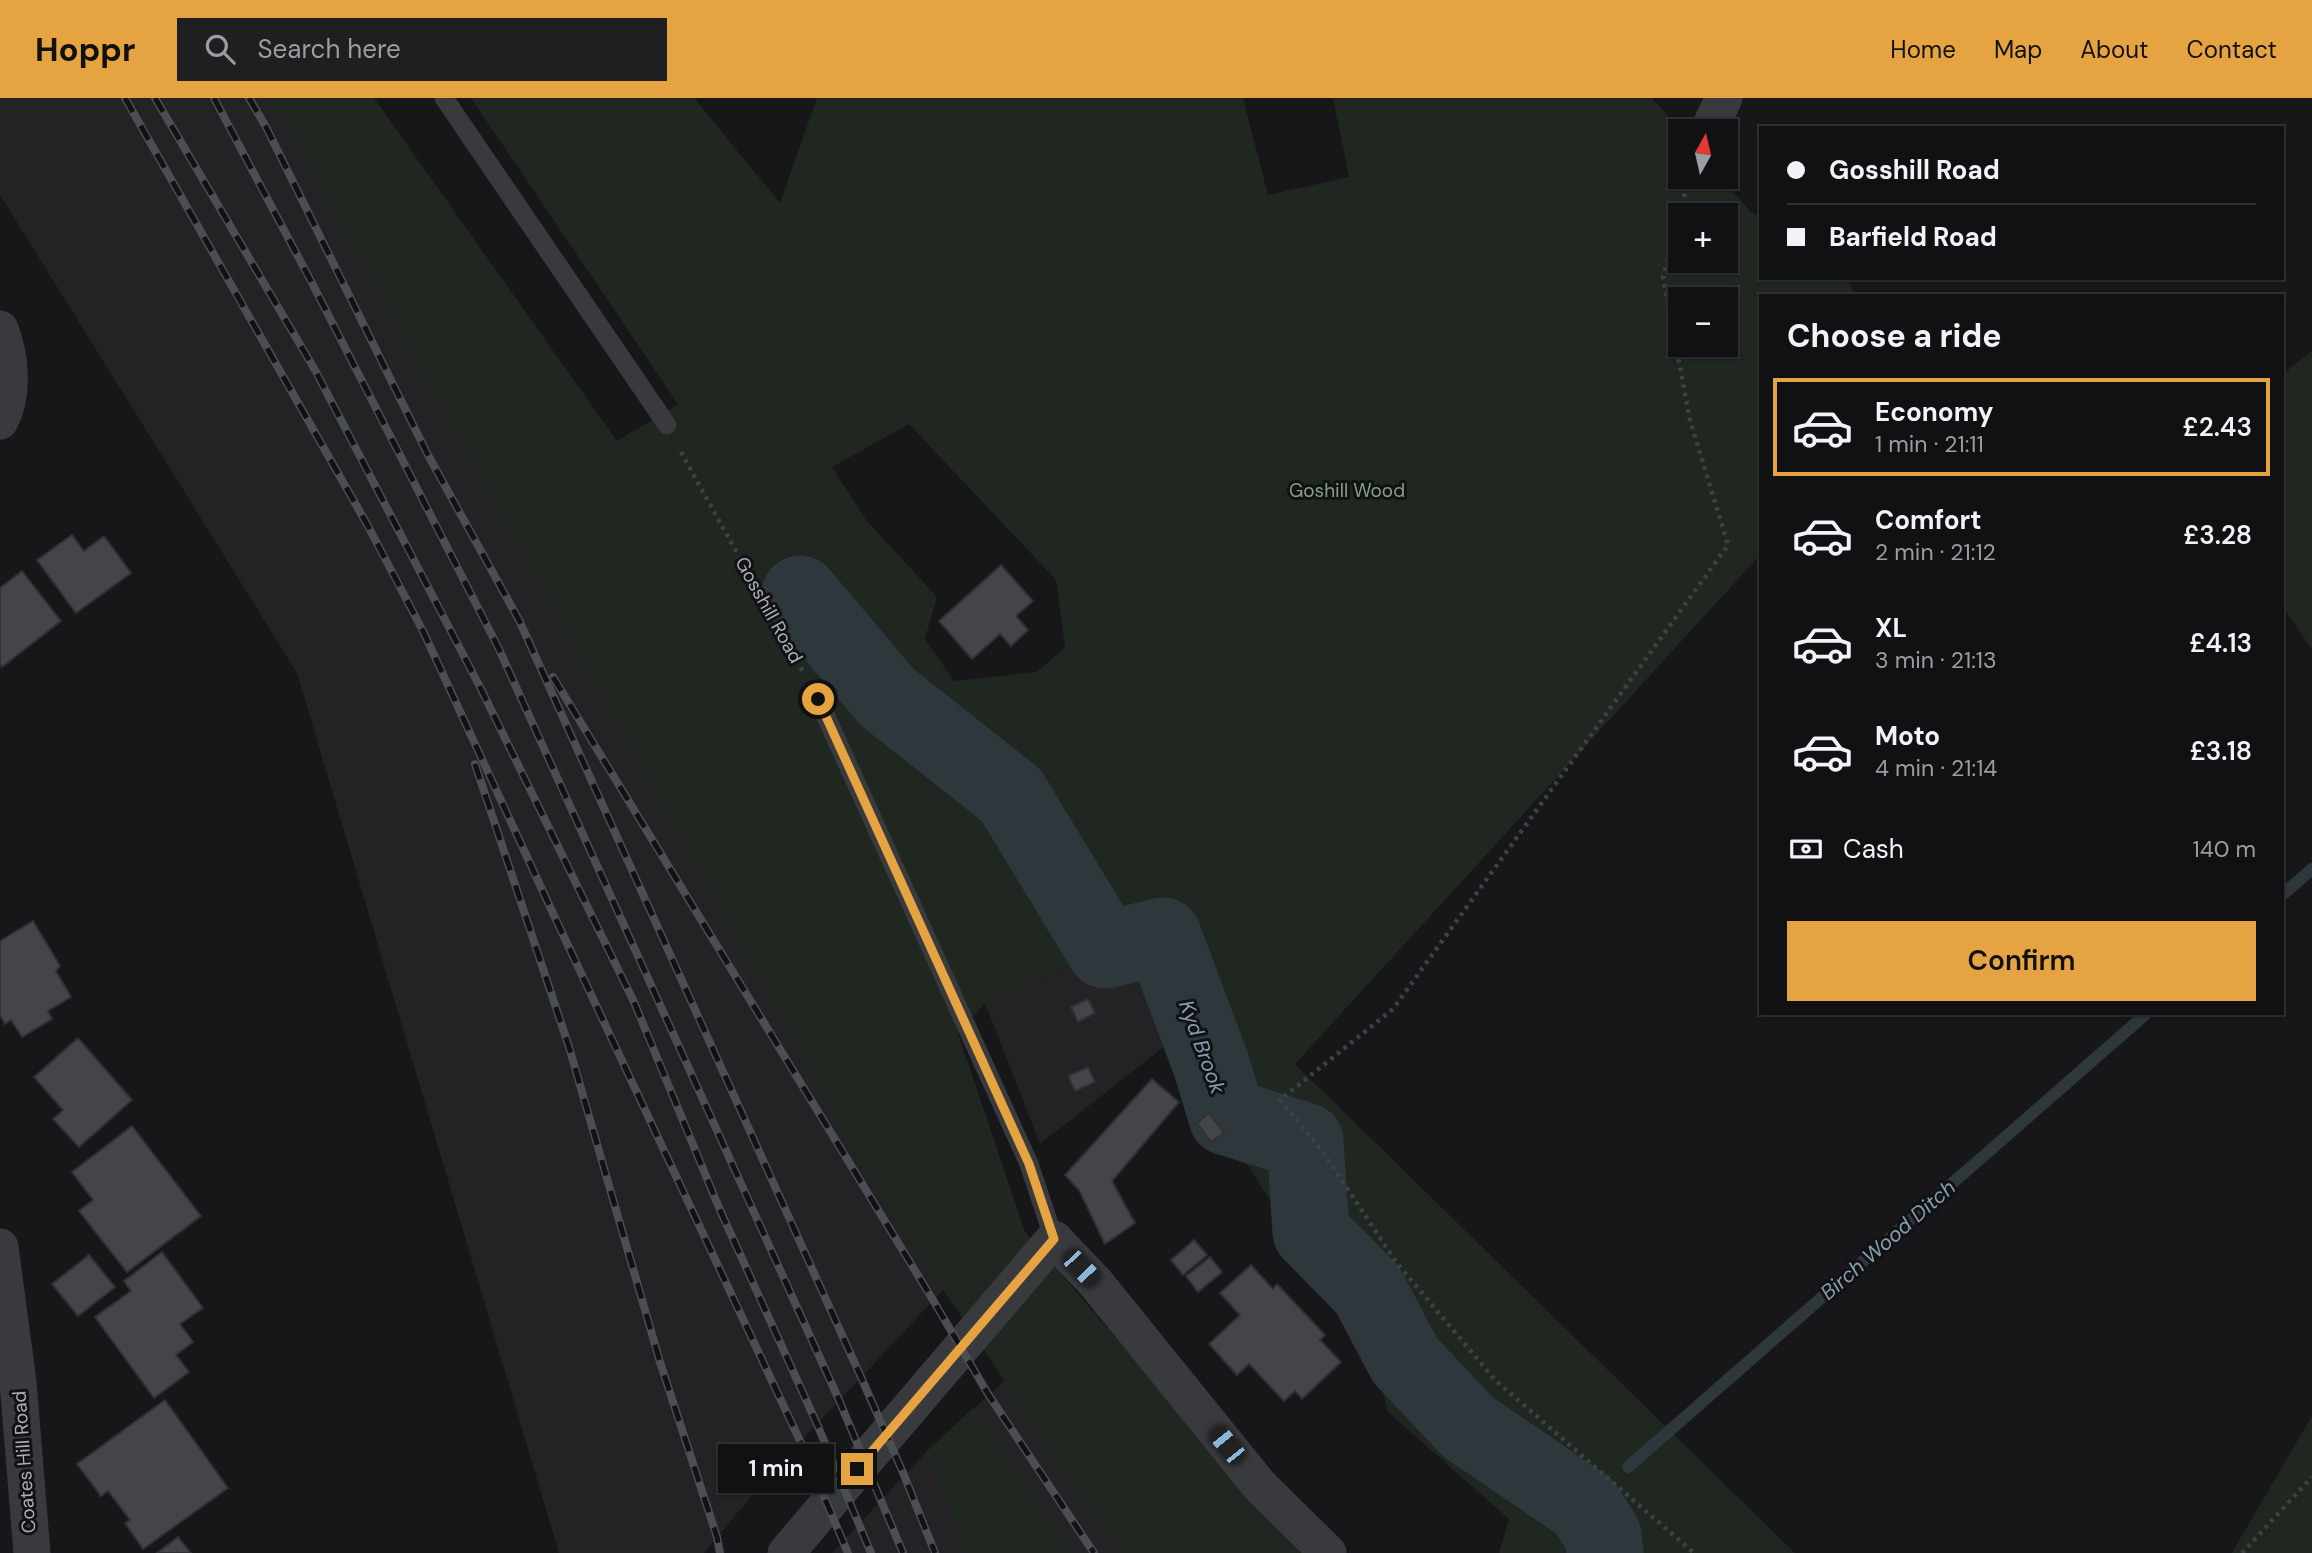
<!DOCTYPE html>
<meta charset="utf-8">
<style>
:root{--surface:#111113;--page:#1e1f21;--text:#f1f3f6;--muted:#9c9da0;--line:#303133;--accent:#e6a342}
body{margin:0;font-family:"DM Sans",sans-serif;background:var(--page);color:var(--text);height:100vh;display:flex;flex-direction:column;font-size:26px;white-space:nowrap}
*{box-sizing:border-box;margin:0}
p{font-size:23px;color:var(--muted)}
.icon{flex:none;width:38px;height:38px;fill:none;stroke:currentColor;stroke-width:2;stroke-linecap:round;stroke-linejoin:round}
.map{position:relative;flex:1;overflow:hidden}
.drawer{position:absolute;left:1759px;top:196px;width:525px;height:721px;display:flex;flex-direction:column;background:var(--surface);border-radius:0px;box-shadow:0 2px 5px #0004,0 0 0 2px var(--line)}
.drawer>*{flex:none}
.banner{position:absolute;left:1759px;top:28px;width:525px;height:154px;border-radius:0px;box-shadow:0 2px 5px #0004,0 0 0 2px var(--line);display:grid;align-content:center;height:154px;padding:0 28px;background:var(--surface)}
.needle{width:46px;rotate:8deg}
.tools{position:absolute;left:1668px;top:21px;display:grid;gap:14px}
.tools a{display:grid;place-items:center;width:70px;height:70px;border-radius:0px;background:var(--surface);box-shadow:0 2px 5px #0004,0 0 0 2px var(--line);font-size:35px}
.end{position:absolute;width:32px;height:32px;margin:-16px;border:9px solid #e6a342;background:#111;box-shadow:0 0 0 4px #111}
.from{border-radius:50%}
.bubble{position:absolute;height:49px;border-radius:0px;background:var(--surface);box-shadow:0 2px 5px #0004,0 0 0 2px var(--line);font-size:23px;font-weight:600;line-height:49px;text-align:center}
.car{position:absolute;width:21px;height:42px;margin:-21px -10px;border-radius:9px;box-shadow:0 0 5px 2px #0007;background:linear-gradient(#222 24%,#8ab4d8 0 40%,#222 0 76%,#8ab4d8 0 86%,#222 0)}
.banner b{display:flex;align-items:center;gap:24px;height:66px;font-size:26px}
.banner b+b{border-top:2px solid var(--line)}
.banner i{width:18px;height:18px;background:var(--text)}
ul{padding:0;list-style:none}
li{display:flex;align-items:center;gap:21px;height:98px;margin:0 14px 10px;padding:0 14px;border:4px solid transparent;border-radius:0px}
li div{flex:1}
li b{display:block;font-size:26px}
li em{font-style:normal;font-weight:600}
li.on{border-color:var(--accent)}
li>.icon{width:63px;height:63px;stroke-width:1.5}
h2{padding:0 28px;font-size:32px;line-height:84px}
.pay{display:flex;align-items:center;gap:18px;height:77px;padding:0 28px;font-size:26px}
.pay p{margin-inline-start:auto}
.primary-button{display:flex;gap:14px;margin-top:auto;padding:14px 28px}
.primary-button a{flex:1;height:80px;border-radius:0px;background:var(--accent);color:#111;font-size:28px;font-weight:600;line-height:80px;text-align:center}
header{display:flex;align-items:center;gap:42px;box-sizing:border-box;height:98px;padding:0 35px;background:var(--accent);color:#111}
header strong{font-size:33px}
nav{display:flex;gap:38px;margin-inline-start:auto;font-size:24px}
.search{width:490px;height:63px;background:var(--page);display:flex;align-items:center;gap:18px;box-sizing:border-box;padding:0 24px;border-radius:0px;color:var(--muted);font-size:26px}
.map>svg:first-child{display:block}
.built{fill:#232326}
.green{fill:#1f2720;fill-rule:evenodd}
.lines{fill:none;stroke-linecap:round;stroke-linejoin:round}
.stream{stroke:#2e373c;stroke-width:12}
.river{stroke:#2e373c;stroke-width:77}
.building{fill:#444549;stroke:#313135;stroke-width:2}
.path{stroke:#3e4145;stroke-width:4.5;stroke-dasharray:3.5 5;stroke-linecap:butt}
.lane{stroke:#383a3e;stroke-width:19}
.street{stroke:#383a3e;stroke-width:37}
.rail-casing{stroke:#4b4e53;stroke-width:8}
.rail{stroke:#121214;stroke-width:5;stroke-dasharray:16;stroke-linecap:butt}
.route{stroke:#e6a342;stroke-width:9}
.labels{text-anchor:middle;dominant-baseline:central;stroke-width:6;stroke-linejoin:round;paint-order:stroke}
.park-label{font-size:19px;fill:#83a282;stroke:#121214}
.street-label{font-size:19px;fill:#aaafb8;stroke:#121214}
.water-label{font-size:21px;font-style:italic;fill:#849fb0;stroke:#121214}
</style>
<header>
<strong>Hoppr</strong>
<div class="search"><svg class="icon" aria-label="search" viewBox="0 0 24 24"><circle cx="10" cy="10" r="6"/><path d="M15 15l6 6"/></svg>Search here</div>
<nav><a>Home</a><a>Map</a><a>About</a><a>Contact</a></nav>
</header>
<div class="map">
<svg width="2312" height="1455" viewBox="0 0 2312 1455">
<rect width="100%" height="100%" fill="#171719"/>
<g class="built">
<path d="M0,0H374L983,1135L943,1192L765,1382L704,1455H559L297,575L0,97Z"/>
<path d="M1094,856L1124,870L1170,944L1040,1046L985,905Z"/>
<path d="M1063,1230L1294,1455H832L927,1353Z"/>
</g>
<g class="green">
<path d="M271,0H374L617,343L678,306L471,0H694L780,105L817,0H1243L1268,97L1349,79L1333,0H1652L1681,33L1680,79H1720L1750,113L1760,119V180H1846L1856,198H1760V457L1295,966L1795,1455H1499L1509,1421L1388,1314L1367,1233L1283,1130L1271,1104L1124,870L1094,856L985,905L958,935L1025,1134L1176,1310L1314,1455H1120L873,1087ZM1680,117H1726V163H1680ZM1680,201H1726V247H1680ZM909,326L1056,482L1065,549L1037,574L954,583L925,541L937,499L866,422L832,369Z"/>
<path d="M2312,253V551L2282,508V277Z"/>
<path d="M974,1309L1070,1455H967L927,1353Z"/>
<path d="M2312,1318V1455H2232L2234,1451Z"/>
</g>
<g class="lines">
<g class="stream">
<path d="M2282,797L2312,771"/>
<path d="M1628,1369L2147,915"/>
<path d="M1584,1408L1594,1399"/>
</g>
<path class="river" d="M800,496L887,599L1011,697L1105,852L1163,838L1211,966L1227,1019L1305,1043L1311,1134L1368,1192L1405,1262L1468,1329L1584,1408L1603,1437L1605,1455"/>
</g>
<g class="building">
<path d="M72,437L84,453L104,438L131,475L76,515L37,462Z"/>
<path d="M1001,467L1033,503L1016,518L1028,532L1011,548L1000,536L972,561L939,523Z"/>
<path d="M22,473L61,523L2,569L0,566V490Z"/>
<path d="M33,823L60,868L56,873L71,899L48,913L52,921L22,939L11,922L5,926L0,917V843Z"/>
<path d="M1088,901L1095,915L1078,924L1071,909Z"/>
<path d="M78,940L132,1002L79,1049L53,1021L63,1012L34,979Z"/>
<path d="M1088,969L1095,984L1075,993L1068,978Z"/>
<path d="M1152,981L1179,1004L1112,1083L1135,1125L1105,1146L1079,1092L1065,1077Z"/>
<path d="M1209,1015L1224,1035L1211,1044L1197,1025Z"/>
<path d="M132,1028L201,1118L127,1174L79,1113L93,1102L72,1074Z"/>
<path d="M1194,1142L1207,1157L1183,1177L1171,1162Z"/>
<path d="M162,1154L203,1210L180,1226L193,1244L176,1257L189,1274L154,1300L95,1219L131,1193L124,1183Z"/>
<path d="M89,1157L115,1189L78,1218L52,1186Z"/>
<path d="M1210,1159L1222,1174L1198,1194L1186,1178Z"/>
<path d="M1251,1167L1273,1191L1277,1186L1325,1237L1320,1242L1341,1264L1302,1301L1295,1293L1284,1303L1249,1266L1237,1277L1209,1246L1240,1217L1220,1195Z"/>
<path d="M165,1302L228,1390L143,1451L125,1425L130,1422L108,1393L101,1398L77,1366Z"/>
<path d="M178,1439L191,1455H157Z"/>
</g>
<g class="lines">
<g class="path">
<path d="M1689,79L1663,180L1690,322L1728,447L1393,911L1280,1002L1323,1054L1396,1164L1495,1282L1694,1455"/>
<path d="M681,354L804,576"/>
<path d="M2242,1455L2312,1379"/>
</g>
<g class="lane">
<path d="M444,0L667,327"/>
<path d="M818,601L1029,1066L1054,1141"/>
</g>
<g class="street">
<path d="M1708,33L1724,0"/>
<path d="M0,231C11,259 14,296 0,323"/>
<path d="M0,1149L18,1284L32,1455"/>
<path d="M786,1455L1054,1141L1095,1184L1260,1388L1328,1455"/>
</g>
<g class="rail-casing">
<g id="rail">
<path d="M125,0L368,428L423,533L551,811L801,1345L848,1455"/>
<path d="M155,0L315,272L480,589L634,904L720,1112L817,1326L871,1455"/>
<path d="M214,0L312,185L498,549L839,1302L903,1455"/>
<path d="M249,0L266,29L428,357L519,522L861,1279L904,1377L935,1455"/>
<path d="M553,579L933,1202L988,1296L1094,1455"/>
<path d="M475,666L569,949L660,1264L717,1439L720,1455"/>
</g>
</g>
<use href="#rail" class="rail"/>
</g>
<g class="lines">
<path class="route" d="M818,601L1029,1066L1054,1141L857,1371"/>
</g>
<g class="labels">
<g class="park-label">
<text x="1347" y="392">Goshill Wood</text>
</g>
<g class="street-label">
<text transform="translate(769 512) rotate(61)">Gosshill Road</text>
<text transform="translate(24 1364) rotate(-94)">Coates Hill Road</text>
</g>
<g class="water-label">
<text transform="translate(1202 949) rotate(70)">Kyd Brook</text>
<text transform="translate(1888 1142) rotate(-41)">Birch Wood Ditch</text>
</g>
</g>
</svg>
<div class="tools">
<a><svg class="needle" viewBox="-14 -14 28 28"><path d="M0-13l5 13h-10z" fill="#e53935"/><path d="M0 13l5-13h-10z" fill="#9c9da0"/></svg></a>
<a>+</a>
<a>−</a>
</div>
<i class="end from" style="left:818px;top:601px"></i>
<i class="end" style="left:857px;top:1371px"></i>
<div class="bubble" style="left:718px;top:1346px;width:116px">1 min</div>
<i class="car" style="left:1081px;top:1170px;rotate:136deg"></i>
<i class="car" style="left:1227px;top:1347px;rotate:321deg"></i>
<div class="banner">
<b><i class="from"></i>Gosshill Road</b>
<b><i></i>Barfield Road</b>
</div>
<section class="drawer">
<h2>Choose a ride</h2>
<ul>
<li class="on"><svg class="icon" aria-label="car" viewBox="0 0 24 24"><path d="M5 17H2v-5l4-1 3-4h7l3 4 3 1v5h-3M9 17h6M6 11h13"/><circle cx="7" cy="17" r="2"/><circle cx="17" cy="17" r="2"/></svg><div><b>Economy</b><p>1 min · 21:11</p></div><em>£2.43</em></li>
<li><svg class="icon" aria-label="car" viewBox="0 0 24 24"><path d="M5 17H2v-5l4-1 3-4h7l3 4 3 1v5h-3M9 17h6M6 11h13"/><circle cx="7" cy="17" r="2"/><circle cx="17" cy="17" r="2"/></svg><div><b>Comfort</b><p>2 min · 21:12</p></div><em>£3.28</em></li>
<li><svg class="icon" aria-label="car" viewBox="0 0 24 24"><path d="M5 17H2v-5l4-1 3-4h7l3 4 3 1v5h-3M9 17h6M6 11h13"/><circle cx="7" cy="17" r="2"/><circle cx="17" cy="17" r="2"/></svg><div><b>XL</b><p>3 min · 21:13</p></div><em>£4.13</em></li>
<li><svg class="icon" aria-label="car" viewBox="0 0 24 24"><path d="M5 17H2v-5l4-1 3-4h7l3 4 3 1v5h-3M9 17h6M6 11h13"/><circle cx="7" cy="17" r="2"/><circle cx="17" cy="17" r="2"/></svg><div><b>Moto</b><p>4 min · 21:14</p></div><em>£3.18</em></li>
</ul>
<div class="pay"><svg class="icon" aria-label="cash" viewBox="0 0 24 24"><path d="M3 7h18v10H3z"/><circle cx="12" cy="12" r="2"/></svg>Cash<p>140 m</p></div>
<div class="primary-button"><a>Confirm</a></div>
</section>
</div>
